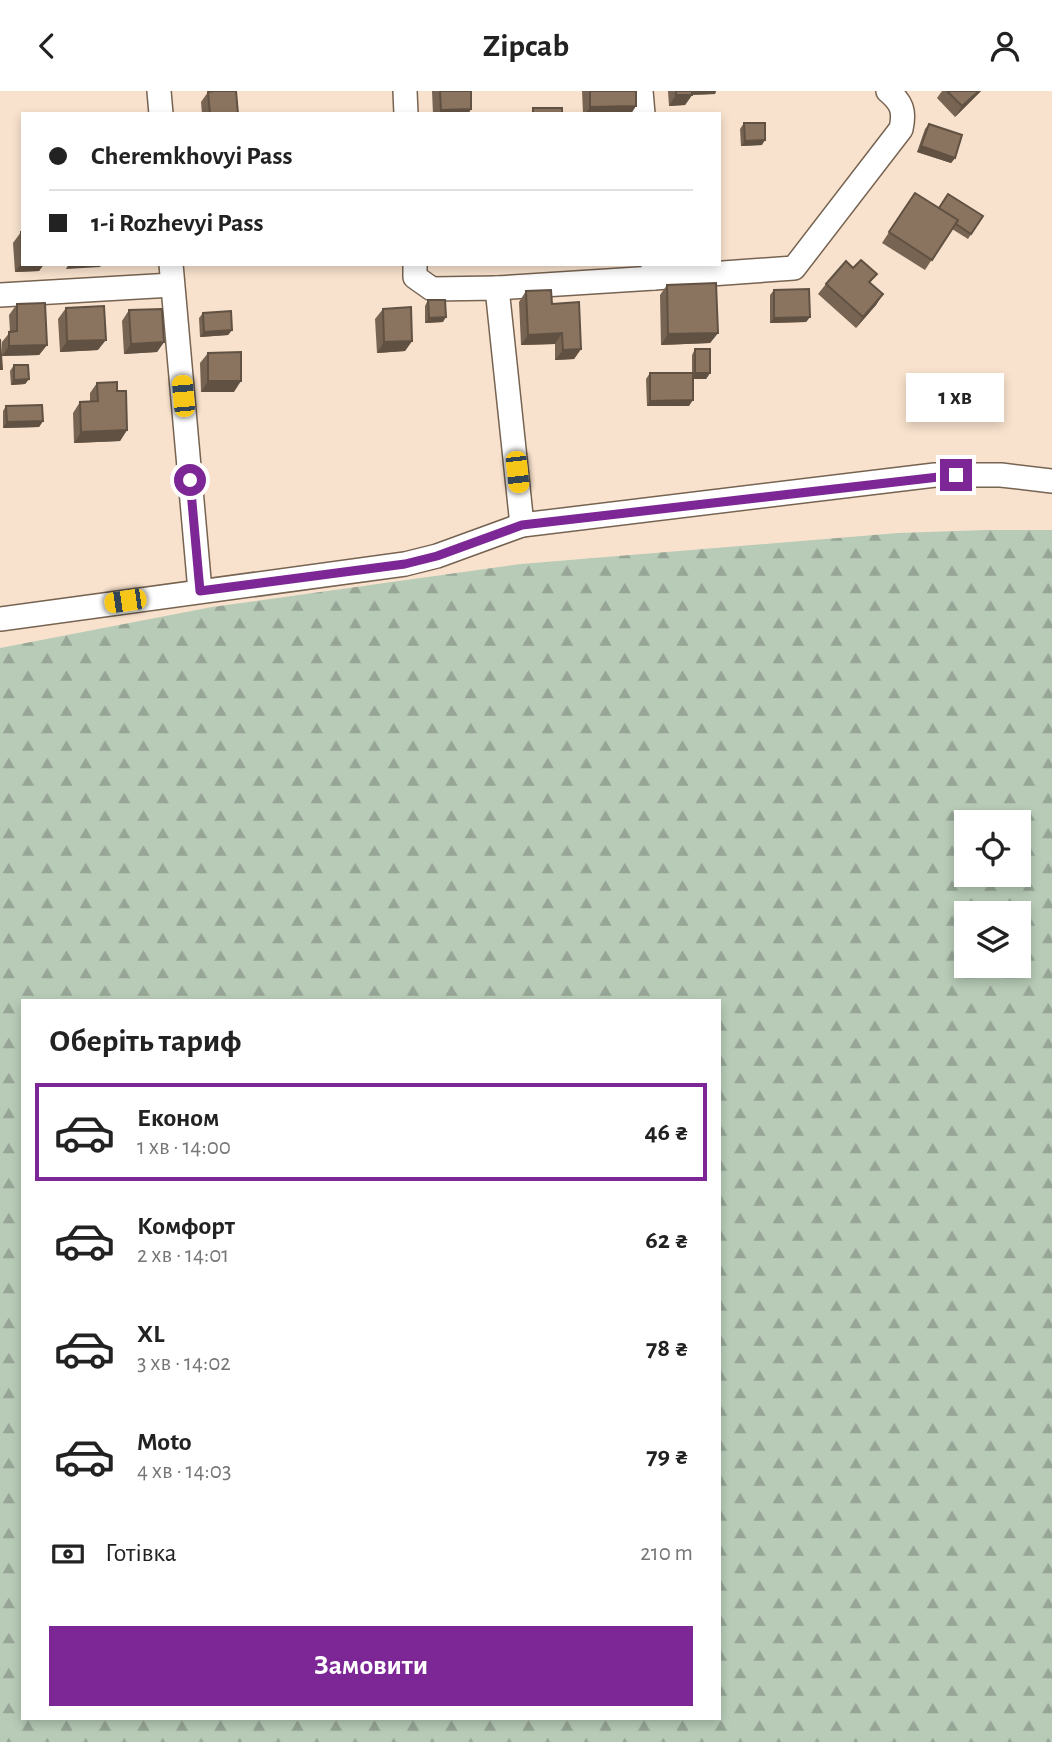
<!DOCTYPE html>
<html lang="uk">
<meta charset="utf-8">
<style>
:root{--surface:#fff;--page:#f6f6f6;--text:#222;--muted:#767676;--line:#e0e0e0;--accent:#7d2796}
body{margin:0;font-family:"Alegreya Sans",sans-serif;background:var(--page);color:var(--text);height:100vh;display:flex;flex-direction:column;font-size:26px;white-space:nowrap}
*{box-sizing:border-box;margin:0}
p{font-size:23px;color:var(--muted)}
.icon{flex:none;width:38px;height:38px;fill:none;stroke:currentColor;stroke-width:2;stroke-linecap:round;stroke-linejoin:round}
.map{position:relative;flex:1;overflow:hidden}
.drawer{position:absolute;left:21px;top:908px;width:700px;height:721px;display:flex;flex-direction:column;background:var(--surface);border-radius:0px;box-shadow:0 4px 10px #0003}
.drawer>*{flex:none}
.guide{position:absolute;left:21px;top:21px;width:700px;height:154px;border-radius:0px;box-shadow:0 4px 10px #0003;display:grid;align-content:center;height:154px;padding:0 28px;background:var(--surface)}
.controls{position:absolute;left:954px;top:719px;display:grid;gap:14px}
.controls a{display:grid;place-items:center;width:77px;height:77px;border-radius:0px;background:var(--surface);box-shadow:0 4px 10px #0003;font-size:35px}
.end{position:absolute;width:32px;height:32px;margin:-16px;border:9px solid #7d2796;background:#fff;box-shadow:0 0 0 4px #fff}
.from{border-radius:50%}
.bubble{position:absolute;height:49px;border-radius:0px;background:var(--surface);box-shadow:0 4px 10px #0003;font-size:23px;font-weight:600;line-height:49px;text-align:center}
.car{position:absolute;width:21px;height:42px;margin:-21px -10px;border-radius:9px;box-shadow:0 0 5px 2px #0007;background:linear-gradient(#f5c518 24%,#345 0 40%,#f5c518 0 76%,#345 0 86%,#f5c518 0)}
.guide b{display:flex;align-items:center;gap:24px;height:66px;font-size:26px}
.guide b+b{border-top:2px solid var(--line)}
.guide i{width:18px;height:18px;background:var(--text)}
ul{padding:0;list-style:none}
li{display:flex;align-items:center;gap:21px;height:98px;margin:0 14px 10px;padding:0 14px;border:4px solid transparent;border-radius:0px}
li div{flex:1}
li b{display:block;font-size:26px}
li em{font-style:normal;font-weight:600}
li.active{border-color:var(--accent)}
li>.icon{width:63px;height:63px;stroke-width:1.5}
h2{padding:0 28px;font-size:32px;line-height:84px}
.pay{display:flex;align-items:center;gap:18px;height:77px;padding:0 28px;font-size:26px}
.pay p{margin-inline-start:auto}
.cta{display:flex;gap:14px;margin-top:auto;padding:14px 28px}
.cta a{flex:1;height:80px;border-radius:0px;background:var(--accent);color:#fff;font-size:28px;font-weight:600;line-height:80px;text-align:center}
header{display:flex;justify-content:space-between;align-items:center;height:91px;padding:0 28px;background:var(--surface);font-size:32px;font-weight:600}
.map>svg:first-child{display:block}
.forest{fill:url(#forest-firs);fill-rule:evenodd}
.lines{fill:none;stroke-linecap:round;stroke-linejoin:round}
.minor-casing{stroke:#766351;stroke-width:26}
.minor{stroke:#fff;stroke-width:23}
.wall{fill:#776452}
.shaded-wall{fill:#615142}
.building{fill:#8a745f;stroke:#615142;stroke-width:2}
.route{stroke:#7d2796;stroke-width:9}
</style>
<header><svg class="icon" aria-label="back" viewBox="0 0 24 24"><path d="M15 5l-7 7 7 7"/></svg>Zipcab<svg class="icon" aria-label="person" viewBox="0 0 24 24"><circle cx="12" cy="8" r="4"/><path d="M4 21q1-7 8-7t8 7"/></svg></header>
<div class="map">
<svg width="1052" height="1651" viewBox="0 0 1052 1651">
<defs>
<pattern id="forest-firs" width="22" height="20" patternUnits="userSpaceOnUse" patternTransform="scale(1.75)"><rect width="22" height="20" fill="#b7cbb7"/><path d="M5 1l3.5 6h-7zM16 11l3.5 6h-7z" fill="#96a595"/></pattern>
</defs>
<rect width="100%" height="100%" fill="#f8e2cd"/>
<path class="forest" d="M985,439H1052V1651H0V557L212,516L521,473L898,442ZM966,732H1018V784H966ZM966,822H1018V875H966ZM23,910H719V1628H23Z"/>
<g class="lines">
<g class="minor-casing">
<g id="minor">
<path d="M159,0L161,23"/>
<path d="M405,0L406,23"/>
<path d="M641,0L643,23"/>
<path d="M171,173L200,500"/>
<path d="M415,173V186L432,198L497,197L522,434"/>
<path d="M654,187L794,177L901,38C905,20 902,12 888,0"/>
<path d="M497,197L654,187L653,173"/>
<path d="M0,204L172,194"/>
<path d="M0,528L405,473L437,465L522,434L935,384H1001L1052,390"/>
</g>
</g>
<use href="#minor" class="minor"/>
</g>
<g class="wall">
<path d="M432,0H471V18L468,23H433Z"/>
<path d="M582,0H636L631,23H583Z"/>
<path d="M668,0H716L715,3L692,4L685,14L669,15Z"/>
<path d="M942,0H981L955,26L937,7Z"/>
<path d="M208,1L238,23H202L201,11Z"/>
<path d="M744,32L762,54L741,55L740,38Z"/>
<path d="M929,33L955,67L951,72L917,61L925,38Z"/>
<path d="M908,112L939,117L983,125L968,148L952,138L925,179L882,152Z"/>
<path d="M21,141L23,173H44L39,180L15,181L13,152Z"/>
<path d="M853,177L877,183L870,192L883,203L876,214L856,237L818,203L826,193Z"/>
<path d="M667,194L718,242L710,252L661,254L660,204Z"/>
<path d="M774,199L810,226L806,231L770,232V204Z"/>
<path d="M526,200L552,213L581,258L574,268L555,269V253L521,254L519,211Z"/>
<path d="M428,209L443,231L425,232V215Z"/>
<path d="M17,213L47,254L39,264L2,265V251L10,241L9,224Z"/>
<path d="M66,217L98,259L60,261L58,228Z"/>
<path d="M383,218L412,250L405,260L377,262L375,228Z"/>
<path d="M129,219L164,251L157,261L124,263L122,230Z"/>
<path d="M203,222L232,239L228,244L200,246L199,227Z"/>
<path d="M695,258L710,282L706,288H693L689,315H647L646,288L650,282H692V264Z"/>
<path d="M208,262L234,301H201L200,272Z"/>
<path d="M14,274L29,288L25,293L11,294L10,280Z"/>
<path d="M97,292L117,300L127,339L120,350L74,352L73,322L80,311L90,310V302Z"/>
<path d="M6,315L43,330L39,336L3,337V320Z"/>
</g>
<g class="shaded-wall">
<path d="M687,0H716L715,3L685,4Z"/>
<path d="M979,0H981L955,26L962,15Z"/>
<path d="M676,4H692L685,14L669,15Z"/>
<path d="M636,15L631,23H585L590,16Z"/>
<path d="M471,18L468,23H438L441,19Z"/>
<path d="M765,49L762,54L741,55L745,50Z"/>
<path d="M921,55L955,67L951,72L917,61Z"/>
<path d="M22,171L23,173H44L39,180L15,181Z"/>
<path d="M69,173H102L100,176L66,178Z"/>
<path d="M883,203L876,214L856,237L863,226Z"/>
<path d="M446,226L443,231L425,232L429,227Z"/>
<path d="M810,226L806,231L770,232L774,227Z"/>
<path d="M232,239L228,244L200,246L204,241Z"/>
<path d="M562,242L555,253L521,254L528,244Z"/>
<path d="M718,242L710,252L661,254L668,243Z"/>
<path d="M106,249L98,259L60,261L67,250Z"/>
<path d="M412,250L405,260L377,262L384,251Z"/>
<path d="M164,251L157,261L124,263L131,253Z"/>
<path d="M47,254L39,264L2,265L9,255Z"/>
<path d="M581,258L574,268L555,269L563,259Z"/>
<path d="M695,282H710L706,288H692Z"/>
<path d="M29,288L25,293L11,294L14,289Z"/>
<path d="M208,290H241L234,301H201Z"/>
<path d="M693,309L689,315H647L650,310Z"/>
<path d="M43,330L39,336L3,337L7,331Z"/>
<path d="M127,339L120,350L74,352L81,341Z"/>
</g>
<g class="building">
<path d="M214,0H236L238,23H210L208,1Z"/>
<path d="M440,0H471V18L441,19Z"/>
<path d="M590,0H636V15L590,16Z"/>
<rect x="676" y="0" width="16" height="4"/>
<path d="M947,0H979L962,15Z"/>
<rect x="533" y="17" width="29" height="6"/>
<path d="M744,32H765V49L745,50Z"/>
<path d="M929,33L962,44L955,67L921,55Z"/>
<path d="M915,102L958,129L932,169L889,141Z"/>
<path d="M948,103L983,125L971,143L956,133L958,129L939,117Z"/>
<path d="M21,141H23V171H22Z"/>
<path d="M861,169L877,183L869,191L883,203L863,226L826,193L846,170L853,177Z"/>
<path d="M716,192L718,242L668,243L667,194Z"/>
<path d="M809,198L810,226L774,227V199Z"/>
<path d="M551,199L552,213L579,211L581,258L563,259L562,242L528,244L526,200Z"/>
<path d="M428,209H445L446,226L429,227Z"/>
<path d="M45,212L47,254L9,255V241L17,240V213Z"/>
<path d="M104,215L106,249L67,250L66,217Z"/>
<path d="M411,216L412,250L384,251L383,218Z"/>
<path d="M162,218L164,251L131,253L129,219Z"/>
<path d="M231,220L232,239L204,241L203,222Z"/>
<path d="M0,248L2,278H0Z"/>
<rect x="695" y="258" width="15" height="24"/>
<path d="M241,261V290H208V262Z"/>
<path d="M14,274H28L29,288L14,289Z"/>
<path d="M650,282H693V309L650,310Z"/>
<path d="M117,291V300H126L127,339L81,341L80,311L98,310L97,292Z"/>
<path d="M42,314L43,330L7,331L6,315Z"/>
</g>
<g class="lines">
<path class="route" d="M190,389L200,500L405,473L437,465L522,434L956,384"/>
</g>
</svg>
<div class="controls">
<a><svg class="icon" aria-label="locate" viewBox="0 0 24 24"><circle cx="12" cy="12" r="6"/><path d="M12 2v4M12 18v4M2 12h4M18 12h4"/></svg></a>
<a><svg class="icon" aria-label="layers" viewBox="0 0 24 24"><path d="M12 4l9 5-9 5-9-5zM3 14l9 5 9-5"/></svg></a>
</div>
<i class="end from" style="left:190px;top:389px"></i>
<i class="end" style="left:956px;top:384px"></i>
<div class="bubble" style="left:906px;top:282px;width:98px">1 хв</div>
<i class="car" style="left:183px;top:305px;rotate:355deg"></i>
<i class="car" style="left:517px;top:381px;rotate:174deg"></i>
<i class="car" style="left:125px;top:510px;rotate:262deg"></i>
<div class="guide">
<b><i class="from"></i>Cheremkhovyi Pass</b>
<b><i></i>1-i Rozhevyi Pass</b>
</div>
<section class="drawer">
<h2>Оберіть тариф</h2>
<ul>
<li class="active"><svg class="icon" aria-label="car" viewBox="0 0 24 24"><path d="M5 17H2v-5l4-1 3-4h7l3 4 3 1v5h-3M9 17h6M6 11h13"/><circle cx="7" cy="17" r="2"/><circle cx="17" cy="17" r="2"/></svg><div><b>Економ</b><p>1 хв · 14:00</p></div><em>46 ₴</em></li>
<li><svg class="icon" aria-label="car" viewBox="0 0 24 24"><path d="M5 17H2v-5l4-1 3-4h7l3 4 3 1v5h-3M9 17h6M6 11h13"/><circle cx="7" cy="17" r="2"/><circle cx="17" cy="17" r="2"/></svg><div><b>Комфорт</b><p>2 хв · 14:01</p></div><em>62 ₴</em></li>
<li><svg class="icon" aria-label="car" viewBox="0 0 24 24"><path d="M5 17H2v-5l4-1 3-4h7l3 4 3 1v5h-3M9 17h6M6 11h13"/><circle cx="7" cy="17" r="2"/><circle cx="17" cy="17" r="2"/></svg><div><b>XL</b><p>3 хв · 14:02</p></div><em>78 ₴</em></li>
<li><svg class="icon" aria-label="car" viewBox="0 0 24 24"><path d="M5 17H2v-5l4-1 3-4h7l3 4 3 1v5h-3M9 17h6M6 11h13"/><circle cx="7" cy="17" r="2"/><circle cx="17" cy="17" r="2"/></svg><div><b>Moto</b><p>4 хв · 14:03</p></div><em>79 ₴</em></li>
</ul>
<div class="pay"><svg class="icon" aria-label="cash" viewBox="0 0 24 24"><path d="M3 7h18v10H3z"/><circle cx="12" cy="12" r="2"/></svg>Готівка<p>210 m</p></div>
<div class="cta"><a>Замовити</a></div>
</section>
</div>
